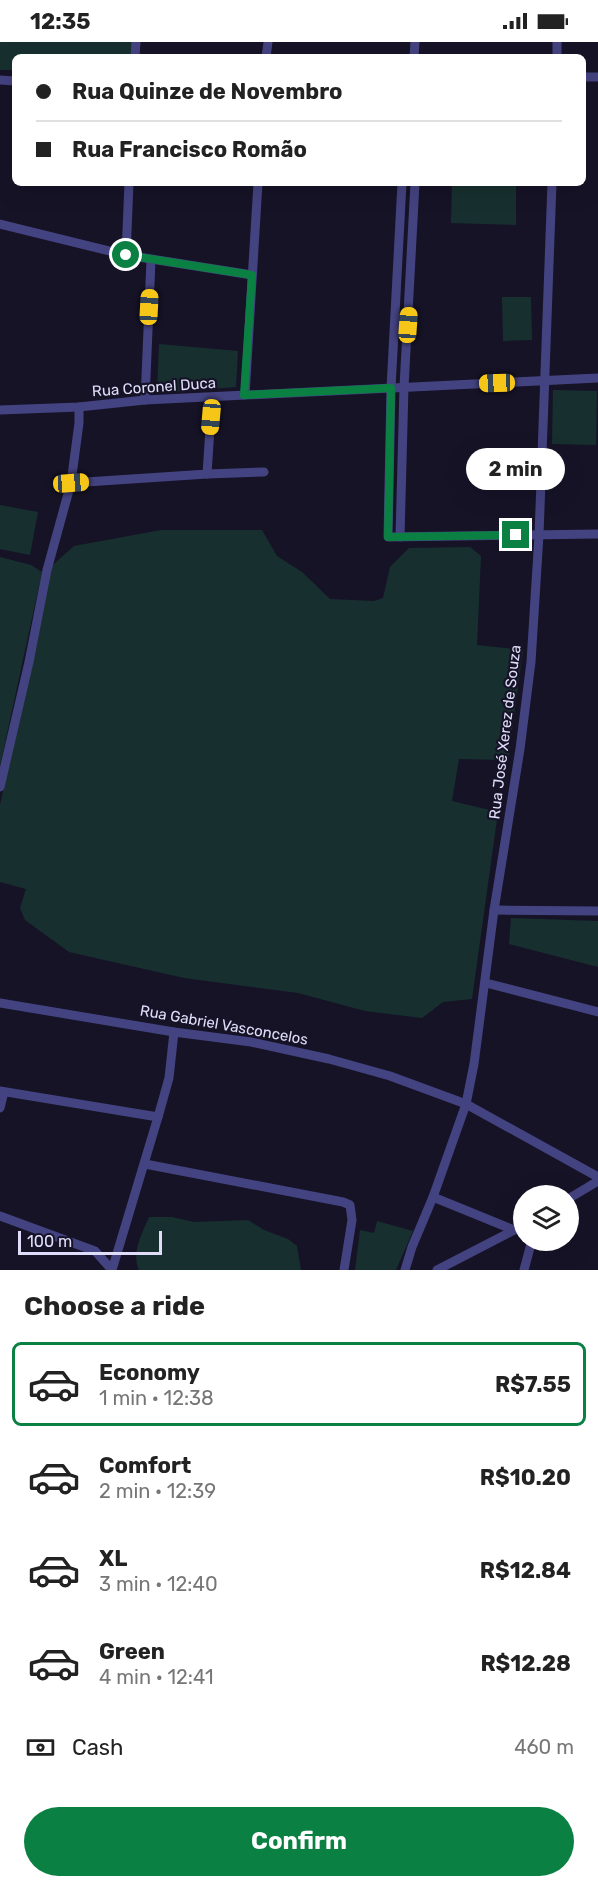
<!DOCTYPE html>
<meta charset="utf-8">
<style>
:root{--surface:#fff;--page:#f6f6f6;--text:#222;--muted:#767676;--line:#e0e0e0;--accent:#0b8043}
body{margin:0;font-family:Rubik,sans-serif;background:var(--page);color:var(--text);height:100vh;display:flex;flex-direction:column;font-size:22px;white-space:nowrap}
*{box-sizing:border-box;margin:0}
p{font-size:20px;color:var(--muted)}
.icon{flex:none;width:33px;height:33px;fill:none;stroke:currentColor;stroke-width:2;stroke-linecap:round;stroke-linejoin:round}
.map{position:relative;height:1228px;overflow:hidden}
.details{display:flex;flex-direction:column;background:var(--surface);flex:1}
.details>*{flex:none}
.banner{position:absolute;left:12px;top:12px;width:574px;height:132px;border-radius:9px;box-shadow:0 6px 24px #0002;display:grid;align-content:center;height:132px;padding:0 24px;background:var(--surface)}
.controls{position:absolute;left:513px;top:1143px;display:grid;gap:12px}
.controls a{display:grid;place-items:center;width:66px;height:66px;border-radius:50%;background:var(--surface);box-shadow:0 6px 24px #0002;font-size:30px}
.scale{position:absolute;left:18px;bottom:15px;width:144px;box-sizing:border-box;padding-left:6px;border:3px solid #e0ddfb;border-top:0;font-size:16px;line-height:21px;white-space:nowrap;color:#e0ddfb;-webkit-text-stroke:4px #161327;paint-order:stroke}
.end{position:absolute;width:27px;height:27px;margin:-14px;border:8px solid #0b8043;background:#fff;box-shadow:0 0 0 3px #fff}
.from{border-radius:50%}
.bubble{position:absolute;height:42px;border-radius:21px;background:var(--surface);box-shadow:0 6px 24px #0002;font-size:20px;font-weight:700;line-height:42px;text-align:center}
.car{position:absolute;width:18px;height:36px;margin:-18px -9px;border-radius:8px;box-shadow:0 0 4px 2px #0007;background:linear-gradient(#f5c518 24%,#345 0 40%,#f5c518 0 76%,#345 0 86%,#f5c518 0)}
.banner b{display:flex;align-items:center;gap:21px;height:57px;font-size:22px}
.banner b+b{border-top:2px solid var(--line)}
.banner i{width:15px;height:15px;background:var(--text)}
ul{padding:0;list-style:none}
li{display:flex;align-items:center;gap:18px;height:84px;margin:0 12px 9px;padding:0 12px;border:3px solid transparent;border-radius:9px}
li div{flex:1}
li b{display:block;font-size:22px}
li em{font-style:normal;font-weight:700}
li.on{border-color:var(--accent)}
li>.icon{width:54px;height:54px;stroke-width:1.5}
h2{padding:0 24px;font-size:27px;line-height:72px}
.pay{display:flex;align-items:center;gap:15px;height:66px;padding:0 24px;font-size:22px}
.pay p{margin-inline-start:auto}
.cta{display:flex;gap:12px;margin-top:auto;padding:12px 24px}
.cta a{flex:1;height:69px;border-radius:36px;background:var(--accent);color:#fff;font-size:24px;font-weight:700;line-height:69px;text-align:center}
.status{display:flex;justify-content:space-between;align-items:center;height:42px;padding:0 30px;background:var(--surface);direction:ltr}
.status svg{height:16px;fill:currentColor}
.map>svg:first-child{display:block}
.green{fill:#17302f}
.lines{fill:none;stroke-linecap:round;stroke-linejoin:round}
.street{stroke:#444381;stroke-width:9}
.route{stroke:#0b8043;stroke-width:8}
.labels{text-anchor:middle;dominant-baseline:central;stroke-width:4.5;stroke-linejoin:round;paint-order:stroke}
.street-label{font-size:15px;fill:#e0ddfb;stroke:#161327}
</style>
<div class="status"><b>12:35</b><svg viewBox="0 0 49 12"><path d="M0 12V9h3v3zM5 12V6h3v6zM10 12V3h3v9zM15 12V0h3v12zM26 1h20v11H26zM47 4h2v5h-2z"/></svg></div>
<div class="map">
<svg width="598" height="1228" viewBox="0 0 598 1228">
<rect width="100%" height="100%" fill="#161327"/>
<g class="green">
<path d="M0,0H133L132,15H15V28H0Z"/>
<path d="M452,141H516V183L451,181Z"/>
<path d="M502,255H531L532,298L503,299Z"/>
<path d="M159,302L238,309L236,345L157,351Z"/>
<path d="M553,348L597,349L596,403L552,402Z"/>
<path d="M0,463L38,470L30,513L0,507Z"/>
<path d="M161,488H262L277,514L302,530L330,557L374,559L383,556L390,525L409,506L470,505L481,514L477,603L523,608L508,718L459,717L452,759L498,770L472,957L443,960L422,976L365,969L298,951L184,936L69,910L25,878L20,866L26,847L0,840V763L23,660L47,528L74,504Z"/>
<path d="M0,515L31,523L42,530L0,724Z"/>
<path d="M511,876L598,879V925L509,902Z"/>
<path d="M149,1175H172L194,1180L248,1178L264,1188L288,1197L297,1204L301,1228H139C131,1211 142,1192 149,1175Z"/>
<path d="M377,1179L413,1189L396,1228H355L360,1188L374,1191Z"/>
</g>
<g class="lines">
<g class="street">
<path d="M135,15L136,0"/>
<path d="M266,15L268,0"/>
<path d="M414,15L415,0"/>
<path d="M557,15V0"/>
<path d="M584,35H598"/>
<path d="M0,38L15,39"/>
<path d="M402,141L391,346L388,495L598,492"/>
<path d="M0,182L126,213L252,233"/>
<path d="M126,213L129,141"/>
<path d="M245,353L258,141"/>
<path d="M145,358L151,218"/>
<path d="M0,368L79,365L145,358L598,336"/>
<path d="M207,432L264,430"/>
<path d="M71,441L207,432L212,356"/>
<path d="M400,495L404,345L415,141"/>
<path d="M0,745L29,620L47,528L71,441L79,381V365"/>
<path d="M494,868L598,869"/>
<path d="M486,941L598,970"/>
<path d="M0,961L174,990L251,1000L329,1017L390,1034L466,1062L598,1135"/>
<path d="M0,1049L158,1075L169,1036L174,990"/>
<path d="M0,1066L4,1050"/>
<path d="M145,1122L343,1160L350,1163L352,1178L344,1228"/>
<path d="M433,1155L514,1188"/>
<path d="M568,1157L598,1139"/>
<path d="M0,1174L95,1209L112,1228"/>
<path d="M112,1228L158,1075"/>
<path d="M405,1228L412,1205L433,1155L466,1062L474,1022L494,868L520,707L531,620L539,493L552,141"/>
<path d="M437,1228L524,1183"/>
<path d="M524,1228L532,1198"/>
</g>
</g>
<g class="lines">
<path class="route" d="M126,213L252,233L244,353L391,346L388,495L516,493"/>
</g>
<g class="labels">
<g class="street-label">
<text transform="translate(154 345) rotate(-4)">Rua Coronel Duca</text>
<text transform="translate(505 690) rotate(-83)">Rua José Xerez de Souza</text>
<text transform="translate(224 983) rotate(10)">Rua Gabriel Vasconcelos</text>
</g>
</g>
</svg>
<div class="controls">
<a><svg class="icon" aria-label="layers" viewBox="0 0 24 24"><path d="M12 4l9 5-9 5-9-5zM3 14l9 5 9-5"/></svg></a>
</div>
<div class="scale">100 m</div>
<i class="end from" style="left:126px;top:213px"></i>
<i class="end" style="left:516px;top:493px"></i>
<div class="bubble" style="left:466px;top:406px;width:99px">2 min</div>
<i class="car" style="left:149px;top:265px;rotate:3deg"></i>
<i class="car" style="left:408px;top:283px;rotate:4deg"></i>
<i class="car" style="left:497px;top:341px;rotate:268deg"></i>
<i class="car" style="left:211px;top:375px;rotate:185deg"></i>
<i class="car" style="left:71px;top:441px;rotate:86deg"></i>
<div class="banner">
<b><i class="from"></i>Rua Quinze de Novembro</b>
<b><i></i>Rua Francisco Romão</b>
</div>
</div>
<section class="details">
<h2>Choose a ride</h2>
<ul>
<li class="on"><svg class="icon" aria-label="car" viewBox="0 0 24 24"><path d="M5 17H2v-5l4-1 3-4h7l3 4 3 1v5h-3M9 17h6M6 11h13"/><circle cx="7" cy="17" r="2"/><circle cx="17" cy="17" r="2"/></svg><div><b>Economy</b><p>1 min · 12:38</p></div><em>R$7.55</em></li>
<li><svg class="icon" aria-label="car" viewBox="0 0 24 24"><path d="M5 17H2v-5l4-1 3-4h7l3 4 3 1v5h-3M9 17h6M6 11h13"/><circle cx="7" cy="17" r="2"/><circle cx="17" cy="17" r="2"/></svg><div><b>Comfort</b><p>2 min · 12:39</p></div><em>R$10.20</em></li>
<li><svg class="icon" aria-label="car" viewBox="0 0 24 24"><path d="M5 17H2v-5l4-1 3-4h7l3 4 3 1v5h-3M9 17h6M6 11h13"/><circle cx="7" cy="17" r="2"/><circle cx="17" cy="17" r="2"/></svg><div><b>XL</b><p>3 min · 12:40</p></div><em>R$12.84</em></li>
<li><svg class="icon" aria-label="car" viewBox="0 0 24 24"><path d="M5 17H2v-5l4-1 3-4h7l3 4 3 1v5h-3M9 17h6M6 11h13"/><circle cx="7" cy="17" r="2"/><circle cx="17" cy="17" r="2"/></svg><div><b>Green</b><p>4 min · 12:41</p></div><em>R$12.28</em></li>
</ul>
<div class="pay"><svg class="icon" aria-label="cash" viewBox="0 0 24 24"><path d="M3 7h18v10H3z"/><circle cx="12" cy="12" r="2"/></svg>Cash<p>460 m</p></div>
<div class="cta"><a>Confirm</a></div>
</section>
